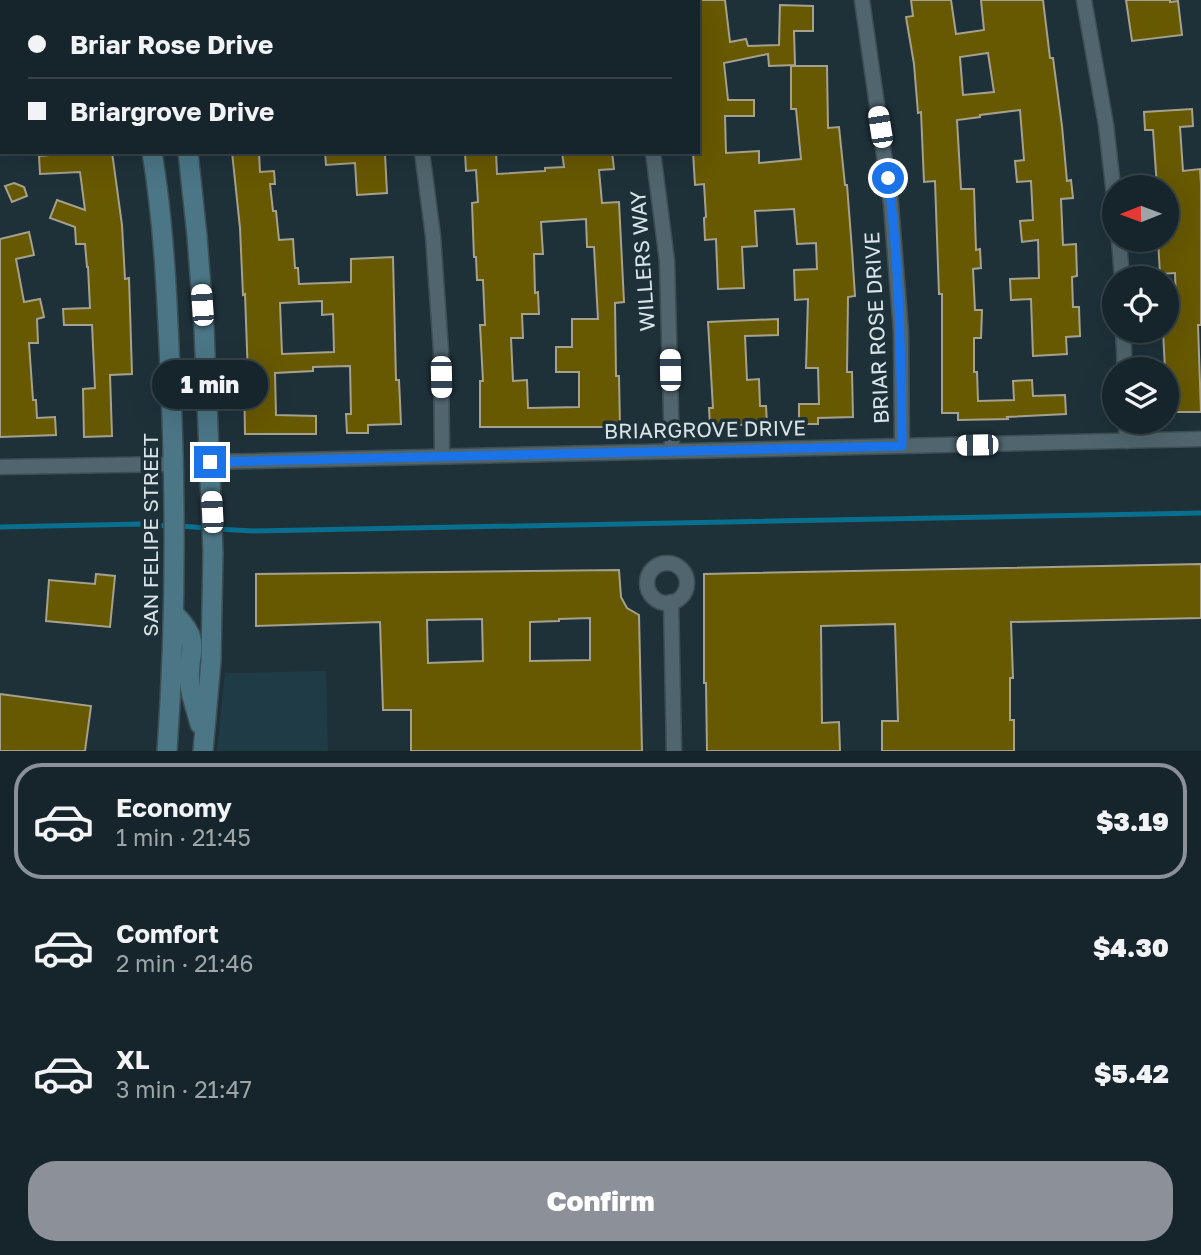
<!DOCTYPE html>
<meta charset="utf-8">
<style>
:root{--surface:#16252b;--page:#1f2d33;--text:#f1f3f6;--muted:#9ea5a9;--line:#354247;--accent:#8c9099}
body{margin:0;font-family:"Golos Text",sans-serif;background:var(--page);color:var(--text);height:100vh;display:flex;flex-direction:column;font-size:26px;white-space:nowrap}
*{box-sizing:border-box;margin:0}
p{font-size:23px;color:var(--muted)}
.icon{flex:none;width:38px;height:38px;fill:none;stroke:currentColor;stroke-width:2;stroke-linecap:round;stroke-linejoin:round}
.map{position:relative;height:751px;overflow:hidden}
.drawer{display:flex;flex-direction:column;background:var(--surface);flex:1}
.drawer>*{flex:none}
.guide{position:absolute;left:0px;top:0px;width:700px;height:154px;box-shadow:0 7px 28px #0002,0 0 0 2px var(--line);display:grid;align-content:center;height:154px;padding:0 28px;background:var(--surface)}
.needle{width:46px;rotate:269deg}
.controls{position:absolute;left:1102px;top:175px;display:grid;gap:14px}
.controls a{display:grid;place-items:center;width:77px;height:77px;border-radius:50%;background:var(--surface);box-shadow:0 7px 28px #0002,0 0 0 2px var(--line);font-size:35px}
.end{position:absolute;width:32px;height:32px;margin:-16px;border:9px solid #1a73e8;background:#fff;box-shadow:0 0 0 4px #fff}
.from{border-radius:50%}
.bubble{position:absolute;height:49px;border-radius:24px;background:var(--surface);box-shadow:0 7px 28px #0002,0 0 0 2px var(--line);font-size:23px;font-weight:800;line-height:49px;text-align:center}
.car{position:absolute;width:21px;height:42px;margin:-21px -10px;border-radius:9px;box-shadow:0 0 5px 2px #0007;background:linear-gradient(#fff 24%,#345 0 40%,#fff 0 76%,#345 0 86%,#fff 0)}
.guide b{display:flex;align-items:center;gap:24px;height:66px;font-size:26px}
.guide b+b{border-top:2px solid var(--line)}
.guide i{width:18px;height:18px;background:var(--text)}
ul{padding:12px 0 0;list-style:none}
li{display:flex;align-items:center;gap:21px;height:116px;margin:0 14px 10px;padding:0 14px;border:4px solid transparent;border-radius:28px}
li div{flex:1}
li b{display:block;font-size:26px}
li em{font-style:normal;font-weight:800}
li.on{border-color:var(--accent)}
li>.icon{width:63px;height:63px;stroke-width:1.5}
.primary-button{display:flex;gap:14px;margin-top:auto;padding:14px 28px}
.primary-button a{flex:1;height:80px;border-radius:28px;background:var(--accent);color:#fff;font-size:28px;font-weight:800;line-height:80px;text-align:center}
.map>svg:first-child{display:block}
.built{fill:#1f3b45}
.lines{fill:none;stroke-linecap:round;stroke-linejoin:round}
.stream{stroke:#08708e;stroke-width:5}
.building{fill:#675802;stroke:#a6a18d;stroke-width:2;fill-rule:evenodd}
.minor-casing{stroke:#3d4e54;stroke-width:17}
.secondary-casing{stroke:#3d4e54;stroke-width:22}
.minor{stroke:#50656d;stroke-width:14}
.secondary{stroke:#4b7686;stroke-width:19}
.route{stroke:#1a73e8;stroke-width:9}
.labels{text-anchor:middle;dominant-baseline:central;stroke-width:7;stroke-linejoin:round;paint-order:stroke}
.street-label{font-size:21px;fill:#d9e4e9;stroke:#1e3139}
</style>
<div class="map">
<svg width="1201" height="751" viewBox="0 0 1201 751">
<rect width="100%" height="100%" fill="#1e3139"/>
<path class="built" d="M326,671L328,751H217L225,673Z"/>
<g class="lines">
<g class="stream">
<path d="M179,526L208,528"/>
<path d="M0,527L140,524L169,526"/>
<path d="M217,529L253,531L1201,513"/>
</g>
</g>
<g class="building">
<path d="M698,0H725L730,42L746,39L748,46L779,45L780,5L813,6V31H794L795,65L769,66L768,54L724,63L728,100H754V116H725L726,153L759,151V163L801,159L796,109H791V66H827L828,128L839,127L845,185H847L852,250L855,296L848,297L847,372H852L853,417L818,418V424H799V404H819L818,368H806L808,299L795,300L794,270L817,269L816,243L797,244L794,209L755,211L757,246L742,247L744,288L718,289L716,239L705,240L704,218L706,217L704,184L695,185L693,152H698Z"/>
<path d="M911,0H951L956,34L984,30L981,0H1043L1050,58H1053L1062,126L1067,181L1071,180L1073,198L1061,199L1063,245L1076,244L1077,276L1072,277L1073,307H1079L1080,336L1066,337L1067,354L1033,356L1031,299L1011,300L1010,279L1039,278L1038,240L1022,242L1020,221L1033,220L1031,181L1017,182L1015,161L1024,160L1020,110L980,115V117L957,120L961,189H974L976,250L980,249L981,268L973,269L975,310H982L981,338H974V372H977L978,401L1014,400L1013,381L1032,380L1033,396L1065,395L1066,414L1007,417L1008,419L958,420V413H942V294H939L935,181L924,182L921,112L918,113L914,64L906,17L913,16ZM988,53L994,92L963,95L960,57Z"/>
<path d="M1126,0H1170V2L1178,1L1182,35L1132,41Z"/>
<path d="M1192,109L1193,126L1180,127L1183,171L1200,169L1201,185V325H1198L1201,412H1167V369H1165L1163,331H1167V303L1176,302L1175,273L1160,274L1158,240H1167V187H1157L1153,130H1145L1144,112Z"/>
<path d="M82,152H112L122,225L125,279L129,278L132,374L110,375L112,436L84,437L83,389L95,388L92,325H64L63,309L90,308L88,267H87L85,244H76L75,227L50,218L57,200L85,210L80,172L40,174L39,156Z"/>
<path d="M232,152H259L260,172L274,171L275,184H270L273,211H276L279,240L293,239L295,268H298L299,284L351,282V259L393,257L396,380H399L401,424L368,425V433H347L346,414H351L350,366L313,367V371L275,373L276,415L316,416V434H245L244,377H248L245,294L243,295L240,228ZM322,301V315L333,314L334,352L282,354L280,303Z"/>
<path d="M325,152H375V155L385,154L387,193L357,195L355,163L326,165Z"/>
<path d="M465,152H496L497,174L545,171V168L564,167L562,152H612L614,169L599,170L602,203L619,202L624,302L615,303L616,376H619L620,427H480V381H483L480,325H485L483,280H477L476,257H474L472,203L478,202L476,170L466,171ZM586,219L587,247H594L598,319H572V347H556V372H579V407L528,408L527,380L513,381L511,338H523L522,314H539L538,292L535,293L534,254H543L541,222Z"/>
<path d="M14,183L24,187L27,196L12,202L5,186Z"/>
<path d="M29,232L34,255L16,259L24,302L40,299L44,317L37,319L38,343H29L33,400H36L37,418L55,417L56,435L0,437V239Z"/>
<path d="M778,319V335L745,336L747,380L759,379L760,406H766L767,424L710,426L709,408H713L708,322Z"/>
<path d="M1201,564V618L1011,622L1013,678H1010V720H1014V751H882V721H898L895,624L821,626L822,723L839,722L840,751H707L706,683H704V574Z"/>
<path d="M619,570L621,597L627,608L639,615L642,751H411V710H383L380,622L256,626V574ZM590,618V660L530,661V622L559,621V619ZM482,619L483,661L428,663L427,620Z"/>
<path d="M96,574L115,576L110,627L46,621L49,580L95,584Z"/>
<path d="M0,694L91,706L85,751H0Z"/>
</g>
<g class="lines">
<g class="minor-casing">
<g id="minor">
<path d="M402,0V2"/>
<path d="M629,0V2"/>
<path d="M862,0L891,204L901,332L902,446"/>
<path d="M1084,0L1106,125L1115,204"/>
<path d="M422,152L433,236L441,351L442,456"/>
<path d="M653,152L667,261L672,451"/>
<path d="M1119,240L1122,278"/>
<path d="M1123,331L1125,369"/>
<path d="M1126,422L1127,441"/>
<path d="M210,462L1201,439"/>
<path d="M0,467L173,464"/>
<circle cx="667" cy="583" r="20"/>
<path d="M671,602L674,751"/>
</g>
</g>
<g class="secondary-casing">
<g id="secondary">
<path d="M128,0L129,2"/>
<path d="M169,0V2"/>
<path d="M152,152C164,224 167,297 170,369C176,496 176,624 167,751"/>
<path d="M188,152L197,236L204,328L213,552L211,661L203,751"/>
<path d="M175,615C205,644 185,654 190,686C192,699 197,712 200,724"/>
</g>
</g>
<use href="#minor" class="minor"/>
<use href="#secondary" class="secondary"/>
</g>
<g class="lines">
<path class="route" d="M210,462L902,446C901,357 900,267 888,178"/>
</g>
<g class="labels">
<g class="street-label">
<text transform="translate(642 261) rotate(-94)">WILLERS WAY</text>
<text transform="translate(876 328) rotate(-93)">BRIAR ROSE DRIVE</text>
<text transform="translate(705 429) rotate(-1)">BRIARGROVE DRIVE</text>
<text transform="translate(150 535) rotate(-90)">SAN FELIPE STREET</text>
</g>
</g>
</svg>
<div class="controls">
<a><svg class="needle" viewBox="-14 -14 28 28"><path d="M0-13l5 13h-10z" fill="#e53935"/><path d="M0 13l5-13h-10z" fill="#9ea5a9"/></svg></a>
<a><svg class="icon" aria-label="locate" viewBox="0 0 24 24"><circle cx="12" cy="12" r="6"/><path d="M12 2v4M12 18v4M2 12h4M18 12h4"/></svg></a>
<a><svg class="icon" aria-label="layers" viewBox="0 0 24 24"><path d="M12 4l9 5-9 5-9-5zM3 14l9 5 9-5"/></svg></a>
</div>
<i class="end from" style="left:888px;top:178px"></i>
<i class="end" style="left:210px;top:462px"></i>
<div class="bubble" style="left:152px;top:360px;width:116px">1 min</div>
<i class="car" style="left:880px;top:127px;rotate:351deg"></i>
<i class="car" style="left:202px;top:305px;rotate:356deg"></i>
<i class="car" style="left:670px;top:370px;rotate:359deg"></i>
<i class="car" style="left:441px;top:377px;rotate:179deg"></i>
<i class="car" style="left:977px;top:445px;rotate:269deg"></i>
<i class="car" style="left:212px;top:512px;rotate:357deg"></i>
<div class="guide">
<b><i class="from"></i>Briar Rose Drive</b>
<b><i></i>Briargrove Drive</b>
</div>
</div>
<section class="drawer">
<ul>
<li class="on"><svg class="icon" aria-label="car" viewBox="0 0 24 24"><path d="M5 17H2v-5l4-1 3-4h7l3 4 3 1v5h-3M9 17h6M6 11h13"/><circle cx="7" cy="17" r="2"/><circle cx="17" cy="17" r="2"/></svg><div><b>Economy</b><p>1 min · 21:45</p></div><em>$3.19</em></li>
<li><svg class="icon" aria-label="car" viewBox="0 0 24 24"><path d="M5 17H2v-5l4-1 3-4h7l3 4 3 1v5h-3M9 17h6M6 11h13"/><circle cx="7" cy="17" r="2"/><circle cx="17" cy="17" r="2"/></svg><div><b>Comfort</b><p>2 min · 21:46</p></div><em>$4.30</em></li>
<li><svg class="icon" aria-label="car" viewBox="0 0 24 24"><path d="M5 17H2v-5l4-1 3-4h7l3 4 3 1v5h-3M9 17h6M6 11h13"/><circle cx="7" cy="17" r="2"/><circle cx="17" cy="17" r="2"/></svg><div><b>XL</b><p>3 min · 21:47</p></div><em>$5.42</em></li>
</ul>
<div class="primary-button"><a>Confirm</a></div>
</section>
